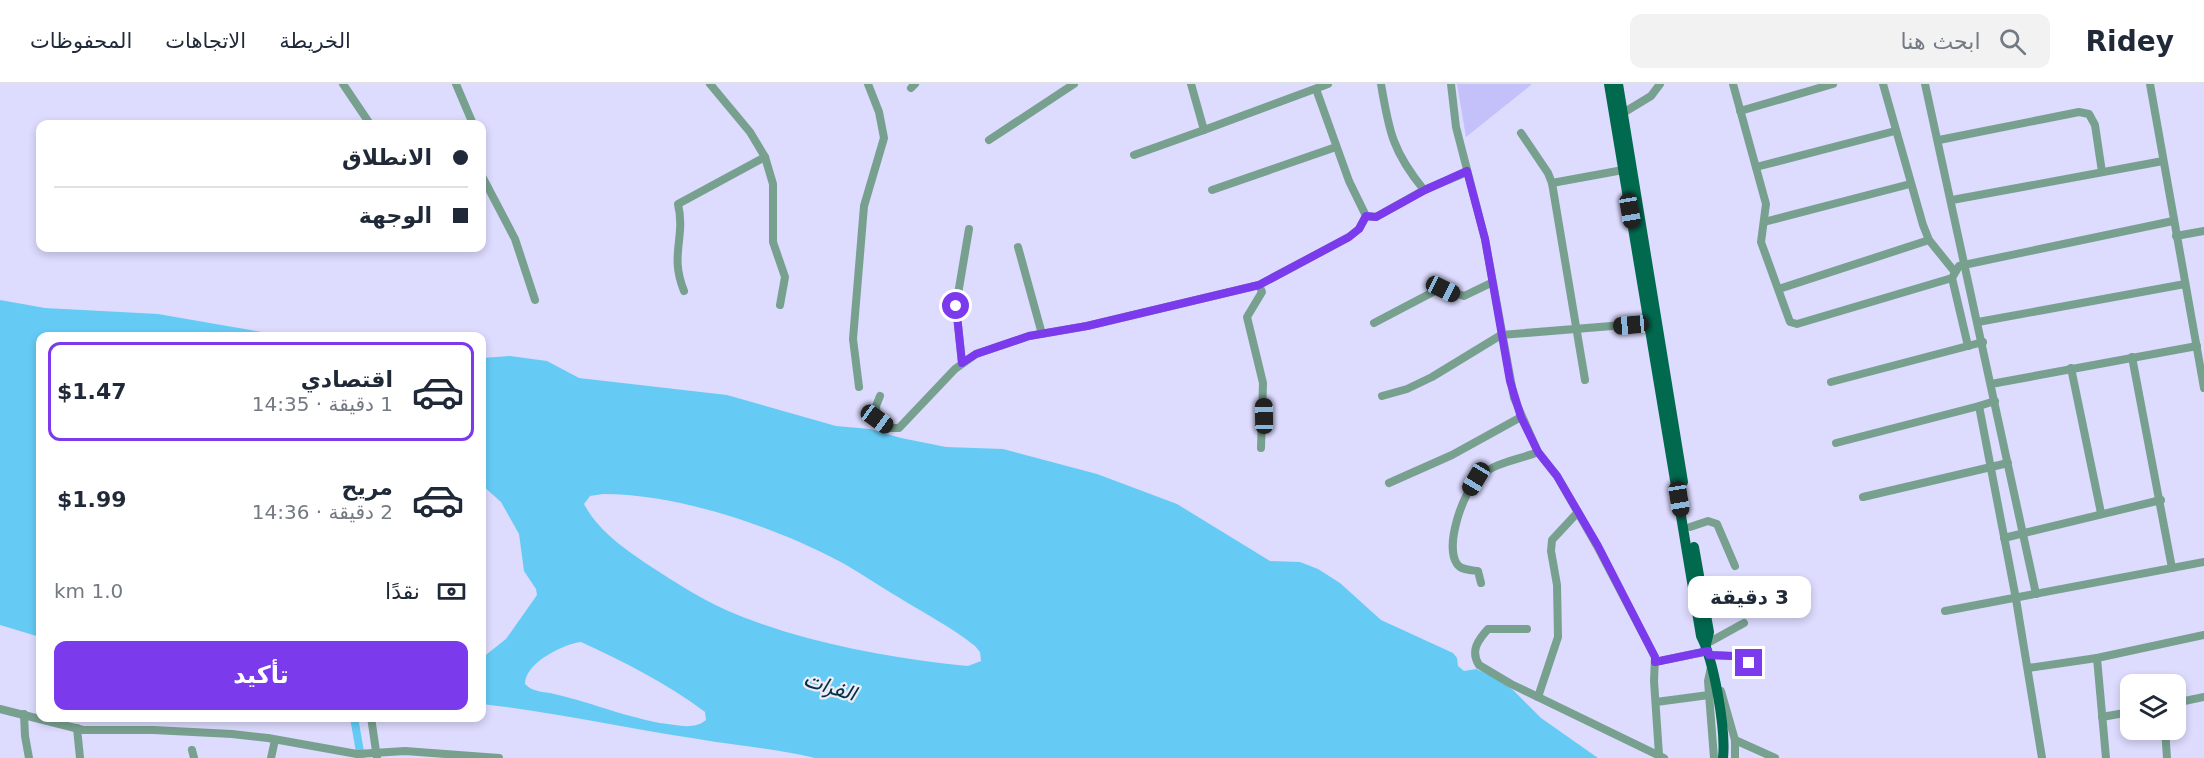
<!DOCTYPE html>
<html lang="ar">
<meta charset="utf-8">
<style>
:root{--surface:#fff;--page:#f2f2f3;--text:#1f2937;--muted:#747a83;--line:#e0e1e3;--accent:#7c3aed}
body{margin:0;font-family:"DejaVu Sans",Vazirmatn,sans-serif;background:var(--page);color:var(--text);direction:rtl;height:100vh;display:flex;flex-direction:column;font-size:22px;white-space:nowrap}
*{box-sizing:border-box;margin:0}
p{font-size:20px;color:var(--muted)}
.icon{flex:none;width:33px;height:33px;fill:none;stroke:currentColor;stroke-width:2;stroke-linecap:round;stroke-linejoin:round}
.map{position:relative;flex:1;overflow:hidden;direction:ltr}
.details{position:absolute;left:36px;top:248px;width:450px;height:390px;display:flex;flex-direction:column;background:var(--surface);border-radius:12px;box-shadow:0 3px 9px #0003;direction:rtl}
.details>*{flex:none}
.hud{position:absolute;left:36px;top:36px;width:450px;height:132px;border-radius:12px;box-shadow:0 3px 9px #0003;direction:rtl;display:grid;align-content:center;height:132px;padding:0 18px;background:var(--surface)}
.tools{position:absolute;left:2120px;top:590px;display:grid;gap:12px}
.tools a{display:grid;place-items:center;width:66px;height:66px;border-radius:12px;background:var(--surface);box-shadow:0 3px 9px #0003;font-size:30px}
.end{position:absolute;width:27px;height:27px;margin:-14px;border:8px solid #7c3aed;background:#fff;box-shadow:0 0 0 3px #fff}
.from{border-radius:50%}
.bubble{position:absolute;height:42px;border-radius:12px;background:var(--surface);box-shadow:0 3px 9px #0003;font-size:20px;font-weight:600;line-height:42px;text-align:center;direction:rtl}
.car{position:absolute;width:18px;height:36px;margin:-18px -9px;border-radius:8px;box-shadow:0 0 4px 2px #0007;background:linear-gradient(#222 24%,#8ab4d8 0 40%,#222 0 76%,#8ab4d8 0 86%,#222 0)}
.hud b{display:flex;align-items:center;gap:21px;height:57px;font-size:22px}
.hud b+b{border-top:2px solid var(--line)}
.hud i{width:15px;height:15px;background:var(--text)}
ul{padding:10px 0 0;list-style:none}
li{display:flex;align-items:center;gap:18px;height:99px;margin:0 12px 9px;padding:0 6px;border:3px solid transparent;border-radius:12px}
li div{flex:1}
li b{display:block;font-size:22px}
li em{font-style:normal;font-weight:600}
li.on{border-color:var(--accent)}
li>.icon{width:54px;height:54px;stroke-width:1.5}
.pay{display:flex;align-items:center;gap:15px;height:66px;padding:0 18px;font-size:22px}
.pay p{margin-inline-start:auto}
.button{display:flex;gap:12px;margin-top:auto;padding:12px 18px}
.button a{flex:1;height:69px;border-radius:12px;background:var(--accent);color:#fff;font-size:24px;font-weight:600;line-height:69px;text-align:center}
header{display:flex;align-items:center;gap:36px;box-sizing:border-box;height:84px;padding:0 30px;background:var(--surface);border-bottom:2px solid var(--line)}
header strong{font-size:28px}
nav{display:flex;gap:33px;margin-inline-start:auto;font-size:21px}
.search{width:420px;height:54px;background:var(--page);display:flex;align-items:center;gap:15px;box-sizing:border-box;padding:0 21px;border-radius:12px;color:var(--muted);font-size:22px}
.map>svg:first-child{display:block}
.green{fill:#c4c0f9}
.water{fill:#65cbf5;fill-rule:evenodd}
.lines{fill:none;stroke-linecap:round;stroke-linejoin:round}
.canal{stroke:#65cbf5;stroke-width:8}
.minor{stroke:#78a08f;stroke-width:8}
.major{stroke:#00694e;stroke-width:10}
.route{stroke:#7c3aed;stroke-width:8}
.labels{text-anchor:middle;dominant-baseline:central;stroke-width:4.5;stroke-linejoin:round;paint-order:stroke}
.water-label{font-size:22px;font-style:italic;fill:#003041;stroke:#ecebf7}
</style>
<header>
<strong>Ridey</strong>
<div class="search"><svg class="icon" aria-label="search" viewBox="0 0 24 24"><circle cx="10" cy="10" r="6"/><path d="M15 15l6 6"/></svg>ابحث هنا</div>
<nav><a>الخريطة</a><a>الاتجاهات</a><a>المحفوظات</a></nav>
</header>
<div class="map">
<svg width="2204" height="674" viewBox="0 0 2204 674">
<rect width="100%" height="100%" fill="#dddbfe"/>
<path class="green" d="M1457,0H1531V1L1466,53Z"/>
<g class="water">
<path d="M0,216L45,224L158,230L285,252H40V553L0,541Z"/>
<path d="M510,272L547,277L579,294L727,311L836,342L870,345L901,354L946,363L1003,365L1097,390L1177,420L1270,477L1300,478L1318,485L1340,499L1381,536L1453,569L1457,574L1458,582L1464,587L1476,585L1494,593L1513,606L1541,634L1598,674H815C776,664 737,662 698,655C625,644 554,628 482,620V574L506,555L537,511L536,505L524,487L519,450L501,418L482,401V274ZM603,410C677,410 769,441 835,475C857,486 877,501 898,513C924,529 951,543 975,562L980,568L981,577L968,582L948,580C873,571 795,556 726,526C699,514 675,498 650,482C625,465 599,448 584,420L590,412ZM581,558C624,578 667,599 705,628L706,636C698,643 686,643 675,641C635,637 594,619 554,610C543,607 534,609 525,600C525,579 563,560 581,558Z"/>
</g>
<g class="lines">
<path class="canal" d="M354,633L361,674"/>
<g class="minor">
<path d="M343,0L370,40"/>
<path d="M456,0L473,40"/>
<path d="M710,0L750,48L765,73L773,100V158L785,193L780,221"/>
<path d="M1381,0C1389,48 1393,68 1424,106"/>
<path d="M1451,0L1456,43L1485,155L1514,314L1538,368L1557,392L1597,462L1655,573L1654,597L1659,671"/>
<path d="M1733,0L1766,120L1761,158L1790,238L1797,240L1952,194"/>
<path d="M1883,0L1923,141L1929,156L1954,187"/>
<path d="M1925,0L2036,510"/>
<path d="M2150,0L2204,304"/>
<path d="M911,4L915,0"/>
<path d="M1316,5L1349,97L1366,132L1376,133L1424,106L1467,88"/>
<path d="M1740,27L1833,0"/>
<path d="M1623,29L1651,12L1660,0"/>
<path d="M1204,46L1328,0"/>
<path d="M1521,49L1548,89L1552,99L1585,296"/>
<path d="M989,56L1074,0"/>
<path d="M1939,56L2079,28L2089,30L2095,41L2102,88"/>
<path d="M1134,71L1204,46L1191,0"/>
<path d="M1756,83L1895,47"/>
<path d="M482,92L515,155L535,216"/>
<path d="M1552,99L1623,86"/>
<path d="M1212,106L1336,63"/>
<path d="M1952,116L2163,77"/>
<path d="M1764,138L1910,100"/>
<path d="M2176,152L2204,147"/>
<path d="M1018,163L1042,250"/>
<path d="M1259,201L1262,208L1247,233L1263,299L1261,364"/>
<path d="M1779,205L1929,156"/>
<path d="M684,207C669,170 686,154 678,120L765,73"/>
<path d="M1978,238L2185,200"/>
<path d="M1374,239L1435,207L1443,205L1464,212L1491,199"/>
<path d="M1968,262L1952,194L1959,182L2173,137"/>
<path d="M2132,273L2172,484"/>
<path d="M962,279L956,222L969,145"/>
<path d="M2071,284L2101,429"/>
<path d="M1831,298L1983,258"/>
<path d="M1991,300L2197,262"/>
<path d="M859,303L853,255L864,122L884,54L879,28L868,0"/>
<path d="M880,312L876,322L877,335L889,344H899L955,285L976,270L1029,252L1087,242L1259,201L1349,153L1359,145L1366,132"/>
<path d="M1382,312L1407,305L1432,293L1501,251L1649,239"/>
<path d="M1995,317L1979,322L2016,515L2042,674"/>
<path d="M1836,359L1979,322"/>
<path d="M1389,399L1452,371L1521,333"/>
<path d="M1863,413L2008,379"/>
<path d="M1690,443L1708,437L1717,440L1735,482"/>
<path d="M2004,454L2161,416"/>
<path d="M1481,499L1478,487C1470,486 1461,486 1457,480C1444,461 1464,406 1479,393C1495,378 1518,376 1538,368"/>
<path d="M1945,527L2204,478"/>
<path d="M1527,545H1488C1478,556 1470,567 1479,581L1511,600L1664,674"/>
<path d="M1706,560L1744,539"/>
<path d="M1709,571L1733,572L1749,579"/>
<path d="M2097,574L2106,674"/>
<path d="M1655,578L1708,567"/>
<path d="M1711,583L1708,597L1714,674"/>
<path d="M2028,584L2097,574L2204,551"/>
<path d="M1721,607L1735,656V674"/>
<path d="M1538,613L1558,553L1557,501L1551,467L1552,456L1578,428"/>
<path d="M1656,618L1709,611"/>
<path d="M2175,619L2204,613"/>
<path d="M0,625L83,646H153L232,650L268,654L357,670L405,667L499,674"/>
<path d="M24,630L25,652L29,674"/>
<path d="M371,633L377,674"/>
<path d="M2102,633L2130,628"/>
<path d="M77,644L80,674"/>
<path d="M2165,645L2167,674"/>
<path d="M1735,656L1775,674"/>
<path d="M192,666L194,674"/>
<path d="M271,674L275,656"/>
</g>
<g class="major">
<path d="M1609,0L1701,552C1714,577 1726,645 1723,674"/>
<path d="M1618,0L1683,398"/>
<path d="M1694,463L1709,548L1706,560"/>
</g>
</g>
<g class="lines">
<path class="route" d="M956,222L962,279L976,270L1029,252L1087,242L1259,201L1349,153L1359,145L1366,132L1376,133L1425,106L1467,87L1485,155L1510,297L1521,333L1538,368L1557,392L1598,462L1655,573V578L1708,567L1709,571L1733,572L1749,579"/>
</g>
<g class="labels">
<g class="water-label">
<text transform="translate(830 602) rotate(17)">الفرات</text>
</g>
</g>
</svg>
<div class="tools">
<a><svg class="icon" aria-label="layers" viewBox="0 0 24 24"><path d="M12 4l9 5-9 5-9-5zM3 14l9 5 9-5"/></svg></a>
</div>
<i class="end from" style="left:956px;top:222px"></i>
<i class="end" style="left:1749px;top:579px"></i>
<div class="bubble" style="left:1688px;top:492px;width:123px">3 دقيقة</div>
<i class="car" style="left:1630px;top:127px;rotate:170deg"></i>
<i class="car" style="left:1443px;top:205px;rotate:116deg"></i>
<i class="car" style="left:1631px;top:241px;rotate:265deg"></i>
<i class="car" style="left:1264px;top:332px;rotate:359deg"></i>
<i class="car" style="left:877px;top:335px;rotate:126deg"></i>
<i class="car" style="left:1476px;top:395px;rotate:211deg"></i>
<i class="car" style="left:1679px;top:415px;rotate:171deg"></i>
<div class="hud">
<b><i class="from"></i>الانطلاق</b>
<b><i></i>الوجهة</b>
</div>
<section class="details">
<ul>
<li class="on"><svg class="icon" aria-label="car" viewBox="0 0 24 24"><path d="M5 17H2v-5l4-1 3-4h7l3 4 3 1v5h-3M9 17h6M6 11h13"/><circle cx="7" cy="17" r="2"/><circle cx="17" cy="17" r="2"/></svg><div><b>اقتصادي</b><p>1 دقيقة · 14:35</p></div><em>$1.47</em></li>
<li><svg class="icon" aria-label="car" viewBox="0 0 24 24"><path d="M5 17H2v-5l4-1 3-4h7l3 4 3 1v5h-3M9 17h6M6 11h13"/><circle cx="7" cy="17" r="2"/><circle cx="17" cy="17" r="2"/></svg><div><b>مريح</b><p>2 دقيقة · 14:36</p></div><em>$1.99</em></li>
</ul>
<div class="pay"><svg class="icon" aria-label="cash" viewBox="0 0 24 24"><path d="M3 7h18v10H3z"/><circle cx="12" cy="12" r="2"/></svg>نقدًا<p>1.0 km</p></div>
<div class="button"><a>تأكيد</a></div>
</section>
</div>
